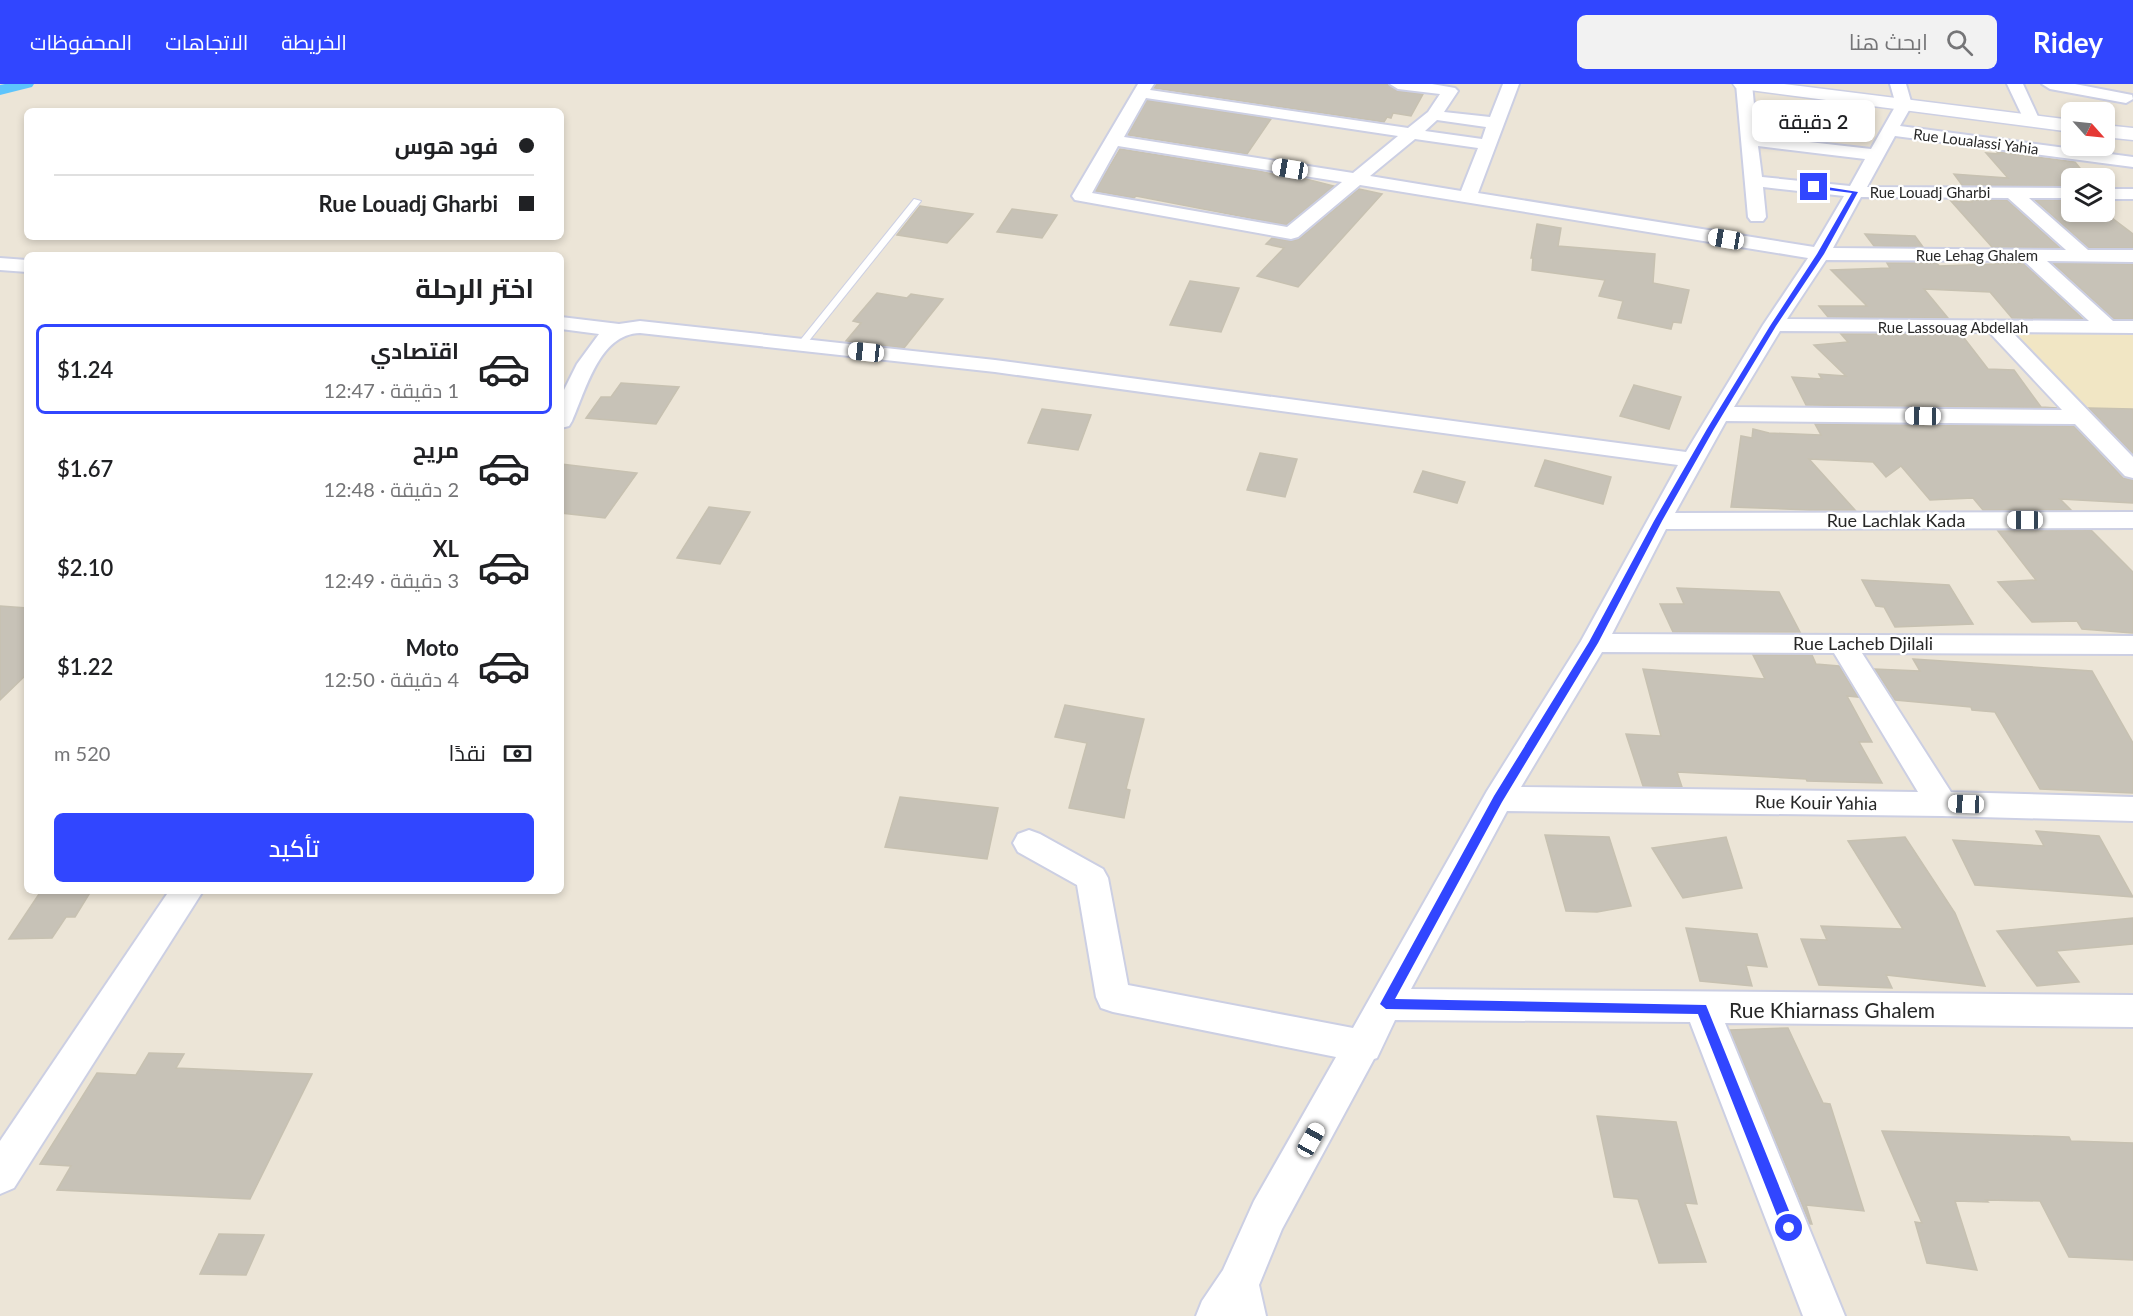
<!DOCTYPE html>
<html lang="ar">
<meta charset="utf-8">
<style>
:root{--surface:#fff;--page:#f2f2f2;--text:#202124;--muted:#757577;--line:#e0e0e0;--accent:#3146ff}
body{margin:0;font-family:Lato,Cairo,sans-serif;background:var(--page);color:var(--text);direction:rtl;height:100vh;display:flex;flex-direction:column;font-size:22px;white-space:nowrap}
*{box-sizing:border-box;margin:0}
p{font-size:20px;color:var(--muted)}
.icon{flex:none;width:33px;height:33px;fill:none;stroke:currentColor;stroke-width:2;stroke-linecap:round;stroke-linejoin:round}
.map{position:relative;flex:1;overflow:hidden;direction:ltr}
.drawer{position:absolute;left:24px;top:168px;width:540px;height:642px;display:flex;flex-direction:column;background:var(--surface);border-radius:9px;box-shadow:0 3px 9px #0003;direction:rtl}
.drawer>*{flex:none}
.top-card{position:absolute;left:24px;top:24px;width:540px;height:132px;border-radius:9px;box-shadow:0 3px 9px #0003;direction:rtl;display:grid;align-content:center;height:132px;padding:0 30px;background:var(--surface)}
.needle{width:39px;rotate:117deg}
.fabs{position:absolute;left:2061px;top:18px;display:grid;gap:12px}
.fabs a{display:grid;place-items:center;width:54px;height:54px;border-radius:9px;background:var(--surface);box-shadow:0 3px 9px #0003;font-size:30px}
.end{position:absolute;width:27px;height:27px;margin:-14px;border:8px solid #3146ff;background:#fff;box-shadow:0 0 0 3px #fff}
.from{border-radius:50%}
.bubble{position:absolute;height:42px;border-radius:9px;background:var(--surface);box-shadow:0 3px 9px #0003;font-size:20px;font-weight:600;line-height:42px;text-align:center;direction:rtl}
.car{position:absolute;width:18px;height:36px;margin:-18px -9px;border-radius:8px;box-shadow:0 0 4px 2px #0007;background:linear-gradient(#fff 24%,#345 0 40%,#fff 0 76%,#345 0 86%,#fff 0)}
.top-card b{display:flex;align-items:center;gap:21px;height:57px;font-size:22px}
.top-card b+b{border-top:2px solid var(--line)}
.top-card i{width:15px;height:15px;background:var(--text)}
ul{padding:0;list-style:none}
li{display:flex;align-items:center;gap:18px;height:90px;margin:0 12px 9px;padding:0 18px;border:3px solid transparent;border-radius:9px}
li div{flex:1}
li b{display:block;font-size:22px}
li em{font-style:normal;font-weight:600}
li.selected{border-color:var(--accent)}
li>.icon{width:54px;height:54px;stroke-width:1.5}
h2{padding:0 30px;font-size:27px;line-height:72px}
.pay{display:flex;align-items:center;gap:15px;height:66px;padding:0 30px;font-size:22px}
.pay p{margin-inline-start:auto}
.cta{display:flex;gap:12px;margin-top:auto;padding:12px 30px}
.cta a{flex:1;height:69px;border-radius:9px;background:var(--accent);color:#fff;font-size:24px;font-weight:600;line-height:69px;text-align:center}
header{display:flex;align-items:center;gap:36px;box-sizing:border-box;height:84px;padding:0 30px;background:var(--accent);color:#fff}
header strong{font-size:28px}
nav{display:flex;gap:33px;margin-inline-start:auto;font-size:21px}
.search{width:420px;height:54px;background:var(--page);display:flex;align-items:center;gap:15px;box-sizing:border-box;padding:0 21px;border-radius:9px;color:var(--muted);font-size:22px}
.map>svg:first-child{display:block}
.education{fill:#f1e6c4}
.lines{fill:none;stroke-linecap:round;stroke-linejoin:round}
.canal{fill:#5dc4fc;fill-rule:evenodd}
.building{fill:#c7c2b7;stroke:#c7c1b1;stroke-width:1.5}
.service-casing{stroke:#cccfe3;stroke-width:2}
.minor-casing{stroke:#cccfe3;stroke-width:4}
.secondary-casing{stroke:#cccfe3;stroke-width:3}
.service{fill:#fff;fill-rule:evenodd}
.minor{fill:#fff;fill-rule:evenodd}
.secondary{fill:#fff;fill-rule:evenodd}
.route{fill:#3146ff}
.labels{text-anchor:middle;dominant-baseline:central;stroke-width:4.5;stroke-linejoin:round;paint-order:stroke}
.far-street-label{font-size:15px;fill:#282828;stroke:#fff}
.street-label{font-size:18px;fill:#282828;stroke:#fff}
.near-street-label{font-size:21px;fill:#282828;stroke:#fff}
</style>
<header>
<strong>Ridey</strong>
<div class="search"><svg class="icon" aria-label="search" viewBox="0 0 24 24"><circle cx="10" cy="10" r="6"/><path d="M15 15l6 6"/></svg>ابحث هنا</div>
<nav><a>الخريطة</a><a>الاتجاهات</a><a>المحفوظات</a></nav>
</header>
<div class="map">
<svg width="2133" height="1232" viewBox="0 0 2133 1232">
<rect width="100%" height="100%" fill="#ece5d7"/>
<path class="education" d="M2133,249V373L2015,251Z"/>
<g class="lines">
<path class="canal" d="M5,0H34L32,3L0,11V1Z"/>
</g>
<g class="building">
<path d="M1157,0H1388L1398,7L1423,10L1411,32L1393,29L1391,34L1387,33L1384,38L1154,4Z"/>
<path d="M1147,16L1271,35L1247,70L1128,51Z"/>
<path d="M1120,65L1259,87L1284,93L1287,91L1302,94L1334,102L1286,141L1136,112L1134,114L1095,107Z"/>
<path d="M1997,68L2075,78L2088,94L2063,96L2071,102L1962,101L1954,90L2008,94L1986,69L1999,70Z"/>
<path d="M1359,105L1382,110L1298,203L1257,192L1284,164L1266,160L1272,154L1291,157L1299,155Z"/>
<path d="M1971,116H2007L2060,164L1992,163L1951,117L1972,118Z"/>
<path d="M2035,116H2072V128H2104L2133,150V164H2089Z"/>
<path d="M920,122L973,130L947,159L897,151Z"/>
<path d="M1012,125L1057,131L1042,154L997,148Z"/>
<path d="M1537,140L1561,144L1558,162L1655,170L1653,199L1689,206L1681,239L1673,238L1671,245L1618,234L1623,217L1599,212L1605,196L1532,186L1533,174H1531Z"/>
<path d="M1865,150L1915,152L1923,163L1874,162Z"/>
<path d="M1887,179H1937L1939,182L2023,179L2083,235L2012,234L1990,208L1924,205L1948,234L1828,233L1819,222H1867L1831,186L1890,184Z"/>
<path d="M2053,179L2133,180V235H2114Z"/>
<path d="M1190,197L1239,204L1221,248L1170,241Z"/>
<path d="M877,209L907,214L911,210L943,215L904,264L846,257L861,239L853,237Z"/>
<path d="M1841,250H1961L1988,285L2014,286L2041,323L2057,324L1806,321L1792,293L1822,295L1819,290L1846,292L1814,261L1848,258Z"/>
<path d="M621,299L679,303L656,340L586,334L601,313H611Z"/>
<path d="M1634,301L1681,313L1669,345L1620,332Z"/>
<path d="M2089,324L2133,325V370Z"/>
<path d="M1042,325L1091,331L1078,366L1028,359Z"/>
<path d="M1815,340L2074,342L2123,394L2133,396V419L2060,415L2071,426H1983L1973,414L1930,416L1901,382L1886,393L1873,378L1809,375L1855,426H1810L1731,423L1741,352L1752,354L1753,345L1769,349L1821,351Z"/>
<path d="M1260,369L1297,375L1285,413L1247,406Z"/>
<path d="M1545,376L1611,393L1603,420L1535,402Z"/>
<path d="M561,380L637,389L605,434L561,429Z"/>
<path d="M1423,387L1465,398L1457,419L1414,408Z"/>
<path d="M709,423L750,428L720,480L677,474Z"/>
<path d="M2091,446L2133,488V549L2082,545L2077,537L2032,538L1998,498L2036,496L1998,447Z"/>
<path d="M1862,496L1949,501L1973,540L1895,543L1884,523L1876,522Z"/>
<path d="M1677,504L1779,508L1800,548H1673L1660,520H1684Z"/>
<path d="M0,522L27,524V590L0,616Z"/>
<path d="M1753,571H1812L1816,580L1839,582L1858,613L1847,612L1872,658H1859L1882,699L1807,697L1806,695L1677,688L1682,703L1643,702L1626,650L1661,652L1643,585L1765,595Z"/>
<path d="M1913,575L2092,587L2133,659V709L2040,705L1995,628L1972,626L1971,623L1895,616L1875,585L1920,587Z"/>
<path d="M1065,621L1144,635L1126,705L1130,706L1124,734L1069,724L1087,659L1055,653Z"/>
<path d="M900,713L998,724L987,775L885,763Z"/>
<path d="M2036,747L2099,752L2133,813L1975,801L1953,756L2044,762Z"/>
<path d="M1545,751L1609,753L1631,822L1597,828L1566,827Z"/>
<path d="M1726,753L1742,804L1683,814L1652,764Z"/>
<path d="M1905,753L1955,829L1985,902L1886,891L1892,904L1819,901L1801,855L1827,856L1821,842L1903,845L1848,757Z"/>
<path d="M41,807H91L75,833H66L52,854L9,855Z"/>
<path d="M2133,834V860L2056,867L2079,898L2037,902L1997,847Z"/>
<path d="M1686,844L1757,850L1767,883L1746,881L1752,902L1700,897Z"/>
<path d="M1788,944L1823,1019L1830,1020L1864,1127L1806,1121L1812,1140H1810L1730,946Z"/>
<path d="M149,969L184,970L176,984L312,990L250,1115L57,1106L71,1082L40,1080L97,989L136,991Z"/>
<path d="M1597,1032L1676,1038L1697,1120L1685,1119L1706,1178L1659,1179L1638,1115L1614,1113Z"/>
<path d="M1882,1047L2069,1053L2071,1057L2133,1059V1176L2069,1173L2040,1117L1986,1116L1988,1118L1955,1117L1977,1186L1927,1179L1915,1138L1922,1139Z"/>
<path d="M219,1150L264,1151L246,1191L200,1190Z"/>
</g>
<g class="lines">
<g class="service-casing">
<path id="service" d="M914,115L921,117L804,263H798V259Z"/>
</g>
<g class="minor-casing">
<g id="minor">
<path d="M1138,0H1154L1150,6L1408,44L1428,28L1440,10L1398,5L1390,0H1432L1455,4L1458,7L1444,28L1490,33L1503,0H1519L1478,109L1814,163L1844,112L1763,103L1766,133L1763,137H1751L1748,133L1736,0H1752L1757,52L1871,65L1896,21L1890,0H1906L1912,21L1900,42L2133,73V83L1895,52L1867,103L2072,104V114H2029L2088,166H2133V178L2047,177L2113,237H2133V249L2012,248L2133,373V394L2125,392L2075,340L1726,337L1675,429L2133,428V444L1666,445L1612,550L2133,552V570L1862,569L1951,708L2133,713V737L1942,732L1507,727L1411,905L2133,911V943L1725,939L1845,1232H1803L1690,938L1395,936L1377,974L1374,975L1282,1145L1259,1201L1266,1232H1196L1202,1217L1223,1186L1254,1117L1336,973L1113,928L1101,924L1096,913L1077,801L1018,768L1013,759L1018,750L1029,746L1040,750L1103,785L1108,794L1128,901L1353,944L1487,707L1581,557L1678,381L995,288L640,249C599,250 586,306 572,337L569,342L561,344V312L577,280L599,250L561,245V233L619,240L640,237L995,276L1686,368L1763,241L1808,174L1360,101L1298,153L1291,155L1075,116L1072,112ZM1146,14L1398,52L1353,89L1124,53ZM1437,36L1486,43L1482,55L1425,47ZM1415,55L1478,64L1461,107L1370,92ZM1118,62L1342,98L1287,143L1092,109ZM1758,62L1865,75L1850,102L1762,93ZM1861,113L2008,114L2066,166L1833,164ZM1826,176L2024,177L2089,237L1787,235ZM1780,247L1989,248L2062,326L1734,323ZM1602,568L1834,569L1918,708L1521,703Z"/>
<path d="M2007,0H2023L2040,37L2038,40H2026Z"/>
<path d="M2042,0H2075L2132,11L2133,15L2126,19L2050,5Z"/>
<rect x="2104" y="105" width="29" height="10"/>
<path d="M0,174L27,176V188L0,186Z"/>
<path d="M169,807H203L14,1104L0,1110V1057Z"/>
</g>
</g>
<g class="secondary-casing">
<g id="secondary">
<path d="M1733,0H1784L2072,36V48L1742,5L1736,4Z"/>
<path d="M2104,41L2133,44V56L2104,53Z"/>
</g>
</g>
<use href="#service" class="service"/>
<use href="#minor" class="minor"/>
<use href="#secondary" class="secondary"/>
</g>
<path class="route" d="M1814,101L1858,108L1824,170L1776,242L1714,345L1662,437L1598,559L1502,718L1395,915L1706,921L1796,1144L1794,1149L1789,1151L1784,1149L1782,1144L1698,930L1386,925L1380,920L1494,712L1589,558L1654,437L1707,345L1770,242L1817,170L1852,109L1812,104Z"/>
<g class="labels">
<g class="far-street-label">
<text transform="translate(1976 57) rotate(7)">Rue Loualassi Yahia</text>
<text x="1930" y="108">Rue Louadj Gharbi</text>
<text x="1977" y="171">Rue Lehag Ghalem</text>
<text x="1953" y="243">Rue Lassouag Abdellah</text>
</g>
<g class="street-label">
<text x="1896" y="436">Rue Lachlak Kada</text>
<text x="1863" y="559">Rue Lacheb Djilali</text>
<text transform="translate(1816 718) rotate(1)">Rue Kouir Yahia</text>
</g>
<g class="near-street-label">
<text x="1832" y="925">Rue Khiarnass Ghalem</text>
</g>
</g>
</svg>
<div class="fabs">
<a><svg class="needle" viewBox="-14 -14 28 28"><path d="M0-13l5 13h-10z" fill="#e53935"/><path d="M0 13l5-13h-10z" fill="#757577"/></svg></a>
<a><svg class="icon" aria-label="layers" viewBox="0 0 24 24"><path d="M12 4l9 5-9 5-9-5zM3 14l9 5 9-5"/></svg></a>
</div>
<i class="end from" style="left:1789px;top:1144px"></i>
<i class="end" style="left:1814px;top:103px"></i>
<div class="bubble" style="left:1752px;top:16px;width:123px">2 دقيقة</div>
<i class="car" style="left:1290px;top:85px;rotate:279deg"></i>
<i class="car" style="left:1726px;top:155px;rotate:279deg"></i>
<i class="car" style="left:866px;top:268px;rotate:276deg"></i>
<i class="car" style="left:1923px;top:332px;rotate:271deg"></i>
<i class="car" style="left:2025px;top:436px;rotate:270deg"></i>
<i class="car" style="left:1966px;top:720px;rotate:272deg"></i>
<i class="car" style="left:1311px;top:1056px;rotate:29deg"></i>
<div class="top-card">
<b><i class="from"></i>فود هوس</b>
<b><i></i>Rue Louadj Gharbi</b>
</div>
<section class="drawer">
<h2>اختر الرحلة</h2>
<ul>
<li class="selected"><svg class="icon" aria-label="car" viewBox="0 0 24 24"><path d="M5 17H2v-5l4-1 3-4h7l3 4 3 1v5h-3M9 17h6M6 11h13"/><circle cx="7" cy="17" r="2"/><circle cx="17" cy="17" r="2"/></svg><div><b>اقتصادي</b><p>1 دقيقة · 12:47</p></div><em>$1.24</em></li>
<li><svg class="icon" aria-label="car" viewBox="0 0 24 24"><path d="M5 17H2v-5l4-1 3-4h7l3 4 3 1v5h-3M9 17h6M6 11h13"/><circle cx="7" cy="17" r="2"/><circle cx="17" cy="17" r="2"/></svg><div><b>مريح</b><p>2 دقيقة · 12:48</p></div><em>$1.67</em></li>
<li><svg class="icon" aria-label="car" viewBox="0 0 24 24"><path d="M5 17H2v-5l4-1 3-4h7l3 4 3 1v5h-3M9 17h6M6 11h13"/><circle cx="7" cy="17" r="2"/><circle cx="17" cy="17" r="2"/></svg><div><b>XL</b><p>3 دقيقة · 12:49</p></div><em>$2.10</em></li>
<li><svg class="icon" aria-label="car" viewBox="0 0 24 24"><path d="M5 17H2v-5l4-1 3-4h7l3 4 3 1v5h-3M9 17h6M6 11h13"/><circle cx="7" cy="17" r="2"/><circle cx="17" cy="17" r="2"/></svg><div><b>Moto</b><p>4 دقيقة · 12:50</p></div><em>$1.22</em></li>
</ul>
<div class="pay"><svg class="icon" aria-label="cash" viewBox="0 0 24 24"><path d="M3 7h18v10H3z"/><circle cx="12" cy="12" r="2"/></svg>نقدًا<p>520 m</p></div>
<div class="cta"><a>تأكيد</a></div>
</section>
</div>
